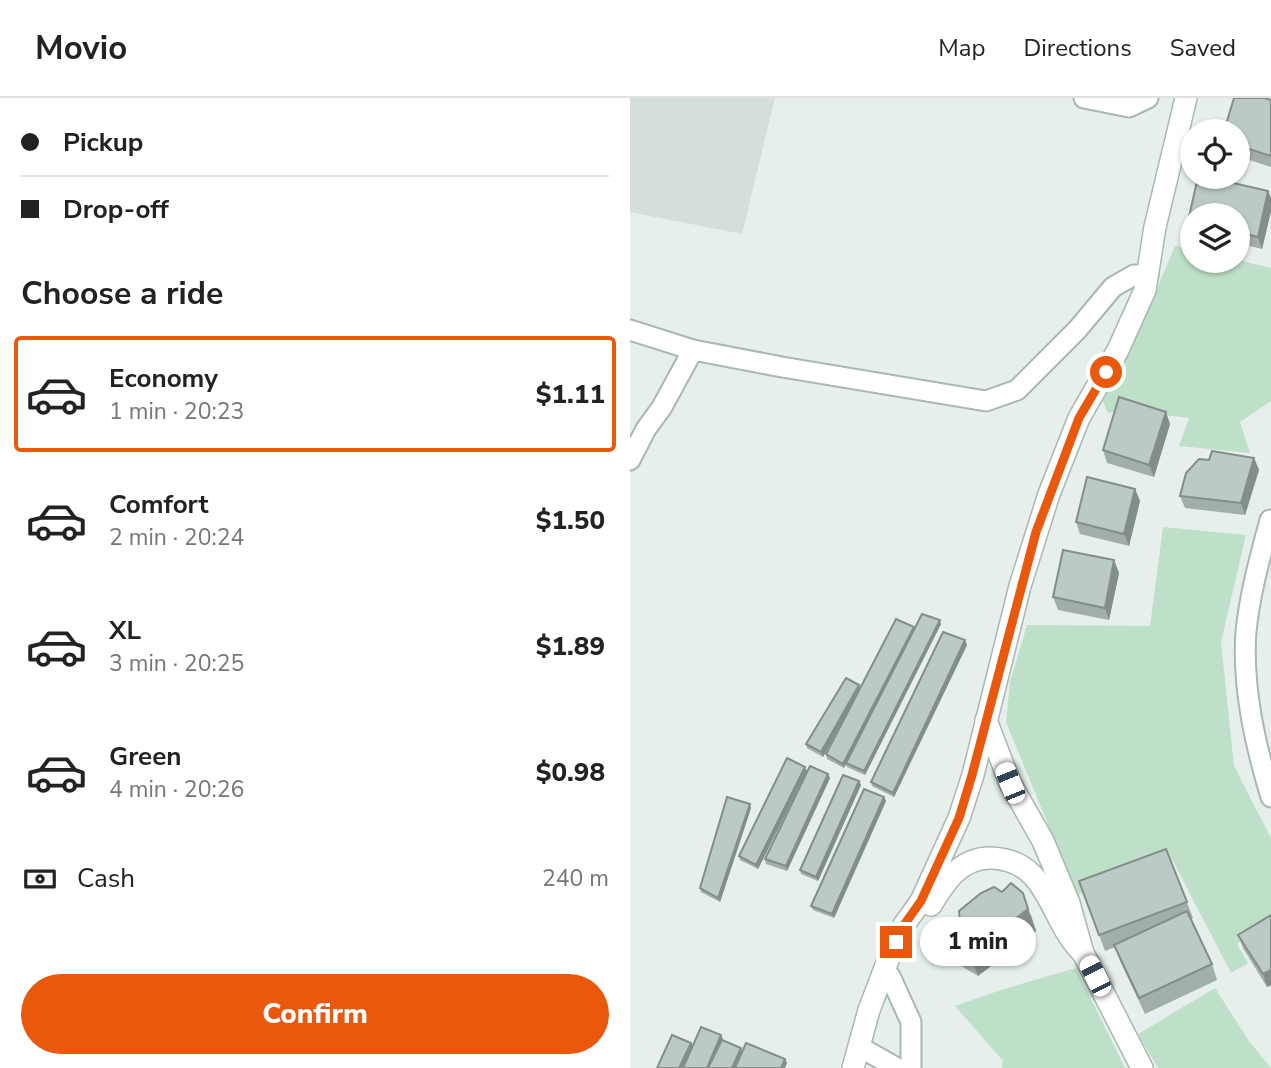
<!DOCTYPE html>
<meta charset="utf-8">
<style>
:root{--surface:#fff;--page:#f6f6f6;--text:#222;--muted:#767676;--line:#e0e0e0;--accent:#ea580c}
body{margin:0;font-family:"Nunito Sans",sans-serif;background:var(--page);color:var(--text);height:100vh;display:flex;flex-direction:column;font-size:26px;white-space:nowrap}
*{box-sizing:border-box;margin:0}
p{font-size:23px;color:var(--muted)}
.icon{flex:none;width:38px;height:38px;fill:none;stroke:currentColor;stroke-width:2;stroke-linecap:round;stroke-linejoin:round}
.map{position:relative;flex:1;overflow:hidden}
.side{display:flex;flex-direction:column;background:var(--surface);width:630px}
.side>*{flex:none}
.guide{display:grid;align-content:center;height:154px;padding:0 21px;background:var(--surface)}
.tools{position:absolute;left:550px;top:21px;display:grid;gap:14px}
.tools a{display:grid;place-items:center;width:70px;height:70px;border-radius:50%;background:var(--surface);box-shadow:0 2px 5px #0004;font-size:35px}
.end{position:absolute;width:32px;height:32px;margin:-16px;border:9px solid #ea580c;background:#fff;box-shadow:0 0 0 4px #fff}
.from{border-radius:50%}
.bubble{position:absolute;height:49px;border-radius:24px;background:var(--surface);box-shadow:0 2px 5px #0004;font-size:23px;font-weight:800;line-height:49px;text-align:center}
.car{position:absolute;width:21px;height:42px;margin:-21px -10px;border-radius:9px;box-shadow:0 0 5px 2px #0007;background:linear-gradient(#fff 24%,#345 0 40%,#fff 0 76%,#345 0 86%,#fff 0)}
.guide b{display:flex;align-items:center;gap:24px;height:66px;font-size:26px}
.guide b+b{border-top:2px solid var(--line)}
.guide i{width:18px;height:18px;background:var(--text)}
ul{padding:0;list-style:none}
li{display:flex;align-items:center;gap:21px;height:116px;margin:0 14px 10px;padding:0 7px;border:4px solid transparent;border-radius:7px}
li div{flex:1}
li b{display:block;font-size:26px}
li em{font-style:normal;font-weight:800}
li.active{border-color:var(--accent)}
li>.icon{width:63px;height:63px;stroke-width:1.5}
h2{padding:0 21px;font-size:32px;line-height:84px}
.pay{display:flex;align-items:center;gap:18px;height:77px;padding:0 21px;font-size:26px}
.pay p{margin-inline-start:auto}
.action{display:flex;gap:14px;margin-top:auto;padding:14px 21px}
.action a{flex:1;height:80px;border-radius:42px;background:var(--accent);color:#fff;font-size:28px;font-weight:800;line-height:80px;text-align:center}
header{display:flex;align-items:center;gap:42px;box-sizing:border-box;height:98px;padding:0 35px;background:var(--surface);border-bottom:2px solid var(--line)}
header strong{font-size:33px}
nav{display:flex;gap:38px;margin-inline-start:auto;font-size:24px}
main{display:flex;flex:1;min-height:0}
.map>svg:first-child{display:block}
.built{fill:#d4dfda}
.green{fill:#bfe0c8}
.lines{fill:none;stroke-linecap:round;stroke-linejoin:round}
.minor-casing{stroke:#a8b8b2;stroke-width:23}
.tertiary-casing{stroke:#a8b8b2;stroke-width:24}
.minor{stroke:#fff;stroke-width:19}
.tertiary{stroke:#fff;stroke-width:21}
.wall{fill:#a1aea9}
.shaded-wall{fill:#838d89}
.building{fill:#bbcac4;stroke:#838d89;stroke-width:2}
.route{stroke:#ea580c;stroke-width:9}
</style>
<header>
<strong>Movio</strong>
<nav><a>Map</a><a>Directions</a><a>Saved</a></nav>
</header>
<main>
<section class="side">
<div class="guide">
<b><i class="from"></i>Pickup</b>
<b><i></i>Drop-off</b>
</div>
<h2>Choose a ride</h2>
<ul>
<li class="active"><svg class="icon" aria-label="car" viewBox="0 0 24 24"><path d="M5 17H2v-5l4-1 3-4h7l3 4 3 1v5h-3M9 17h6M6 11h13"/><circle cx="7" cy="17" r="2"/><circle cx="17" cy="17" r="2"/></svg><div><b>Economy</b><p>1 min · 20:23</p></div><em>$1.11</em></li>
<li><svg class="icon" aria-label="car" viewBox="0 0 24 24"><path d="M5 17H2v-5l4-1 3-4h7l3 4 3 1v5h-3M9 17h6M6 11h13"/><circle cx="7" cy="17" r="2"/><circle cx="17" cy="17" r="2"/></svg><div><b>Comfort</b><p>2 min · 20:24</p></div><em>$1.50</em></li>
<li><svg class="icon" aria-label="car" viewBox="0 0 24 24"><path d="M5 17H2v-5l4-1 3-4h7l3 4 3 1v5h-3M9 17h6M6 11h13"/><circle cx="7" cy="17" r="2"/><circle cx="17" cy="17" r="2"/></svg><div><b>XL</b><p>3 min · 20:25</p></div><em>$1.89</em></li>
<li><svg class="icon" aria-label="car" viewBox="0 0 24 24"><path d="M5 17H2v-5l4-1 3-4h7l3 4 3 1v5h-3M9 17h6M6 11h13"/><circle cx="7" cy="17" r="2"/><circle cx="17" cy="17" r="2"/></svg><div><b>Green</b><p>4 min · 20:26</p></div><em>$0.98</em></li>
</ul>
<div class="pay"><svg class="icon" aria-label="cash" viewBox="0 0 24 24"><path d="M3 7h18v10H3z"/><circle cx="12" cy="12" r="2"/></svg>Cash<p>240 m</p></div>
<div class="action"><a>Confirm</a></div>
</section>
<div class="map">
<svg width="641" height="970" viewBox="0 0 641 970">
<rect width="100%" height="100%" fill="#e6efeb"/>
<path class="built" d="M0,0H145L112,136L0,114Z"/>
<g class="green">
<path d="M545,148L562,152V163L607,162L641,170V303L610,324L620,355L549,348L559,320L493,312L478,315L472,301L507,238Z"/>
<path d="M533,429L616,437L591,544L604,668L641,740V824L607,846L618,865L601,875L542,761L447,797L376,624L380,584L397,527L520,528Z"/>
<path d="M446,870L495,970H372L373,963L325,908L371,892Z"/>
<path d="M585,890L619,943L641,970H528L508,936Z"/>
</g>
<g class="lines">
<g class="minor-casing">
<g id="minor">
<path d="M454,0L499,9L518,0"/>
<path d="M0,232L63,252"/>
<path d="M0,362L16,331L32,309L63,252L152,269L356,303L387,292L447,232L483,189L504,177H518"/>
<path d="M640,422C630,459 620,495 616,533C612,589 625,646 641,699"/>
<path d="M260,878L281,924V970"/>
<path d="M235,952L267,970"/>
</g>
</g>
<g class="tertiary-casing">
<g id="tertiary">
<path d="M356,622L380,685L413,743L439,805L453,855L512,970"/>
<path d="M301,807C315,784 330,760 360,760C420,761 418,822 453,855"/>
<path d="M223,970L239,912L260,857L274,827L291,803L329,720L343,677L390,488L419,396L449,320L488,252L515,192L525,129L556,0"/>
</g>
</g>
<use href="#minor" class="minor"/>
<use href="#tertiary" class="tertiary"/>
</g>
<g class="wall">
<path d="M641,2V69L607,58V33Z"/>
<path d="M568,79H577L638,93L641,100V113L632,151L607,145V117H562V134L558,123Z"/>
<path d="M540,326L524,379L477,365L473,352Z"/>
<path d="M624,360L629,372L615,417L555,410L550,398L579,362Z"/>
<path d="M505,391L510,403L499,448L450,436L446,424Z"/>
<path d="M484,462L489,475L479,522L428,512L423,499Z"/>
<path d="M311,526L235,677L217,669L216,666L214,670L197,661L196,656L220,610L193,659L177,650L176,646L229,587L230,590L284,529V532Z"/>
<path d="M335,542L337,547L264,699L242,688L241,684Z"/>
<path d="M177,673L128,771L110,762L109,758Z"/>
<path d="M200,680L157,773L136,766L135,761Z"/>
<path d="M229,683L231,687L188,783L171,776L170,772Z"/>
<path d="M254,699L256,703L204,820L183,812L181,808Z"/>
<path d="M121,710L90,804L71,794L70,790Z"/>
<path d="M536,751L563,820L560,821L582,866L587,882L515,916L490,863L485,849L475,853L449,783Z"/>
<path d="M401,817L406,833L348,878L333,869L325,848Z"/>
<path d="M641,817V887L637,889L613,850L608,837Z"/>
</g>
<g class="shaded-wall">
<path d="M638,93L641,100V113L632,151L628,139Z"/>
<path d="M536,314L540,326L524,379L519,367Z"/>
<path d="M624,360L629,372L615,417L611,405Z"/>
<path d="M505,391L510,403L499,448L494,436Z"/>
<path d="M484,462L489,475L479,522L475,510Z"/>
<path d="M310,522L311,526L235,677L234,673Z"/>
<path d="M284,529L285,534L214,670L213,666Z"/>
<path d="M335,542L337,547L264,699L263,695Z"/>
<path d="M229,587L230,591L193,659L191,654Z"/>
<path d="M175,669L177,673L128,771L126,767Z"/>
<path d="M198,676L200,680L157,773L156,768Z"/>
<path d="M229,683L231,687L188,783L186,779Z"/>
<path d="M254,699L256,703L204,820L202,816Z"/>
<path d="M120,706L121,710L90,804L88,800Z"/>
<path d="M393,795L406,833L348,878L340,856Z"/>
<path d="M641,872V887L637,889L633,876Z"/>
<path d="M91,937L93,941L80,970H77Z"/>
<path d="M61,945L63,949L52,970H49Z"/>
<path d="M111,950L112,955L105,970H102Z"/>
<path d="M155,961L157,965L155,970H151Z"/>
</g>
<g class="building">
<path d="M604,0H634L641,2V58L607,47V33H594Z"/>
<path d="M568,79H577L638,93L628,139L607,134V117H562V124L558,123Z"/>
<path d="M489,299L536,314L519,367L473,352Z"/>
<path d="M582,353L624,360L611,405L550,398L556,375L569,361L579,362Z"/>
<path d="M457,379L505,391L494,436L446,424Z"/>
<path d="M433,452L484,462L475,510L423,499Z"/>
<path d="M292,516L310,522L234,673L216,665Z"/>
<path d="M266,521L284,529L213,666L196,656Z"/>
<path d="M313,534L335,542L263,695L241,684Z"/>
<path d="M216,580L229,587L191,654L176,646Z"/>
<path d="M157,660L175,669L126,767L109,758Z"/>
<path d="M180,668L198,676L156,768L135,761Z"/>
<path d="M213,677L229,683L186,779L170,772Z"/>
<path d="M234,691L254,699L202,816L181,808Z"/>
<path d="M97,699L120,706L88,800L70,790Z"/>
<path d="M536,751L557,804L469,837L449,783Z"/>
<path d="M381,785L393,795L398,811L340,856L325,848L321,831L330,824L329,813L351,795L364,789L372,794Z"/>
<path d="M557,813L582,866L509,900L484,847Z"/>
<path d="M641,817V872L633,876L608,837Z"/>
<path d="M71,929L91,937L77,970H53Z"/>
<path d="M42,937L61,945L49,970H27Z"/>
<path d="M92,942L111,950L102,970H78Z"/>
<path d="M116,945L155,961L151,970H105Z"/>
</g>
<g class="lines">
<path class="route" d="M266,844L274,827L291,803L329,720L342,677L406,434L449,320L476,274"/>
</g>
</svg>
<div class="tools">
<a><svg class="icon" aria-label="locate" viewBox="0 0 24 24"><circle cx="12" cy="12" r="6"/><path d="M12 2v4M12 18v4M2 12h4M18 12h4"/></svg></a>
<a><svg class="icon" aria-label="layers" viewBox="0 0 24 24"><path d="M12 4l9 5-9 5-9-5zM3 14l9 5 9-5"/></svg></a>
</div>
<i class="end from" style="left:476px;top:274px"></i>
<i class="end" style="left:266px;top:844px"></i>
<div class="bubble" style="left:290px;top:819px;width:116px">1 min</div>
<i class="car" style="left:380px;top:685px;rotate:338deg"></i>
<i class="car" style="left:465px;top:878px;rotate:333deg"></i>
</div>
</main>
